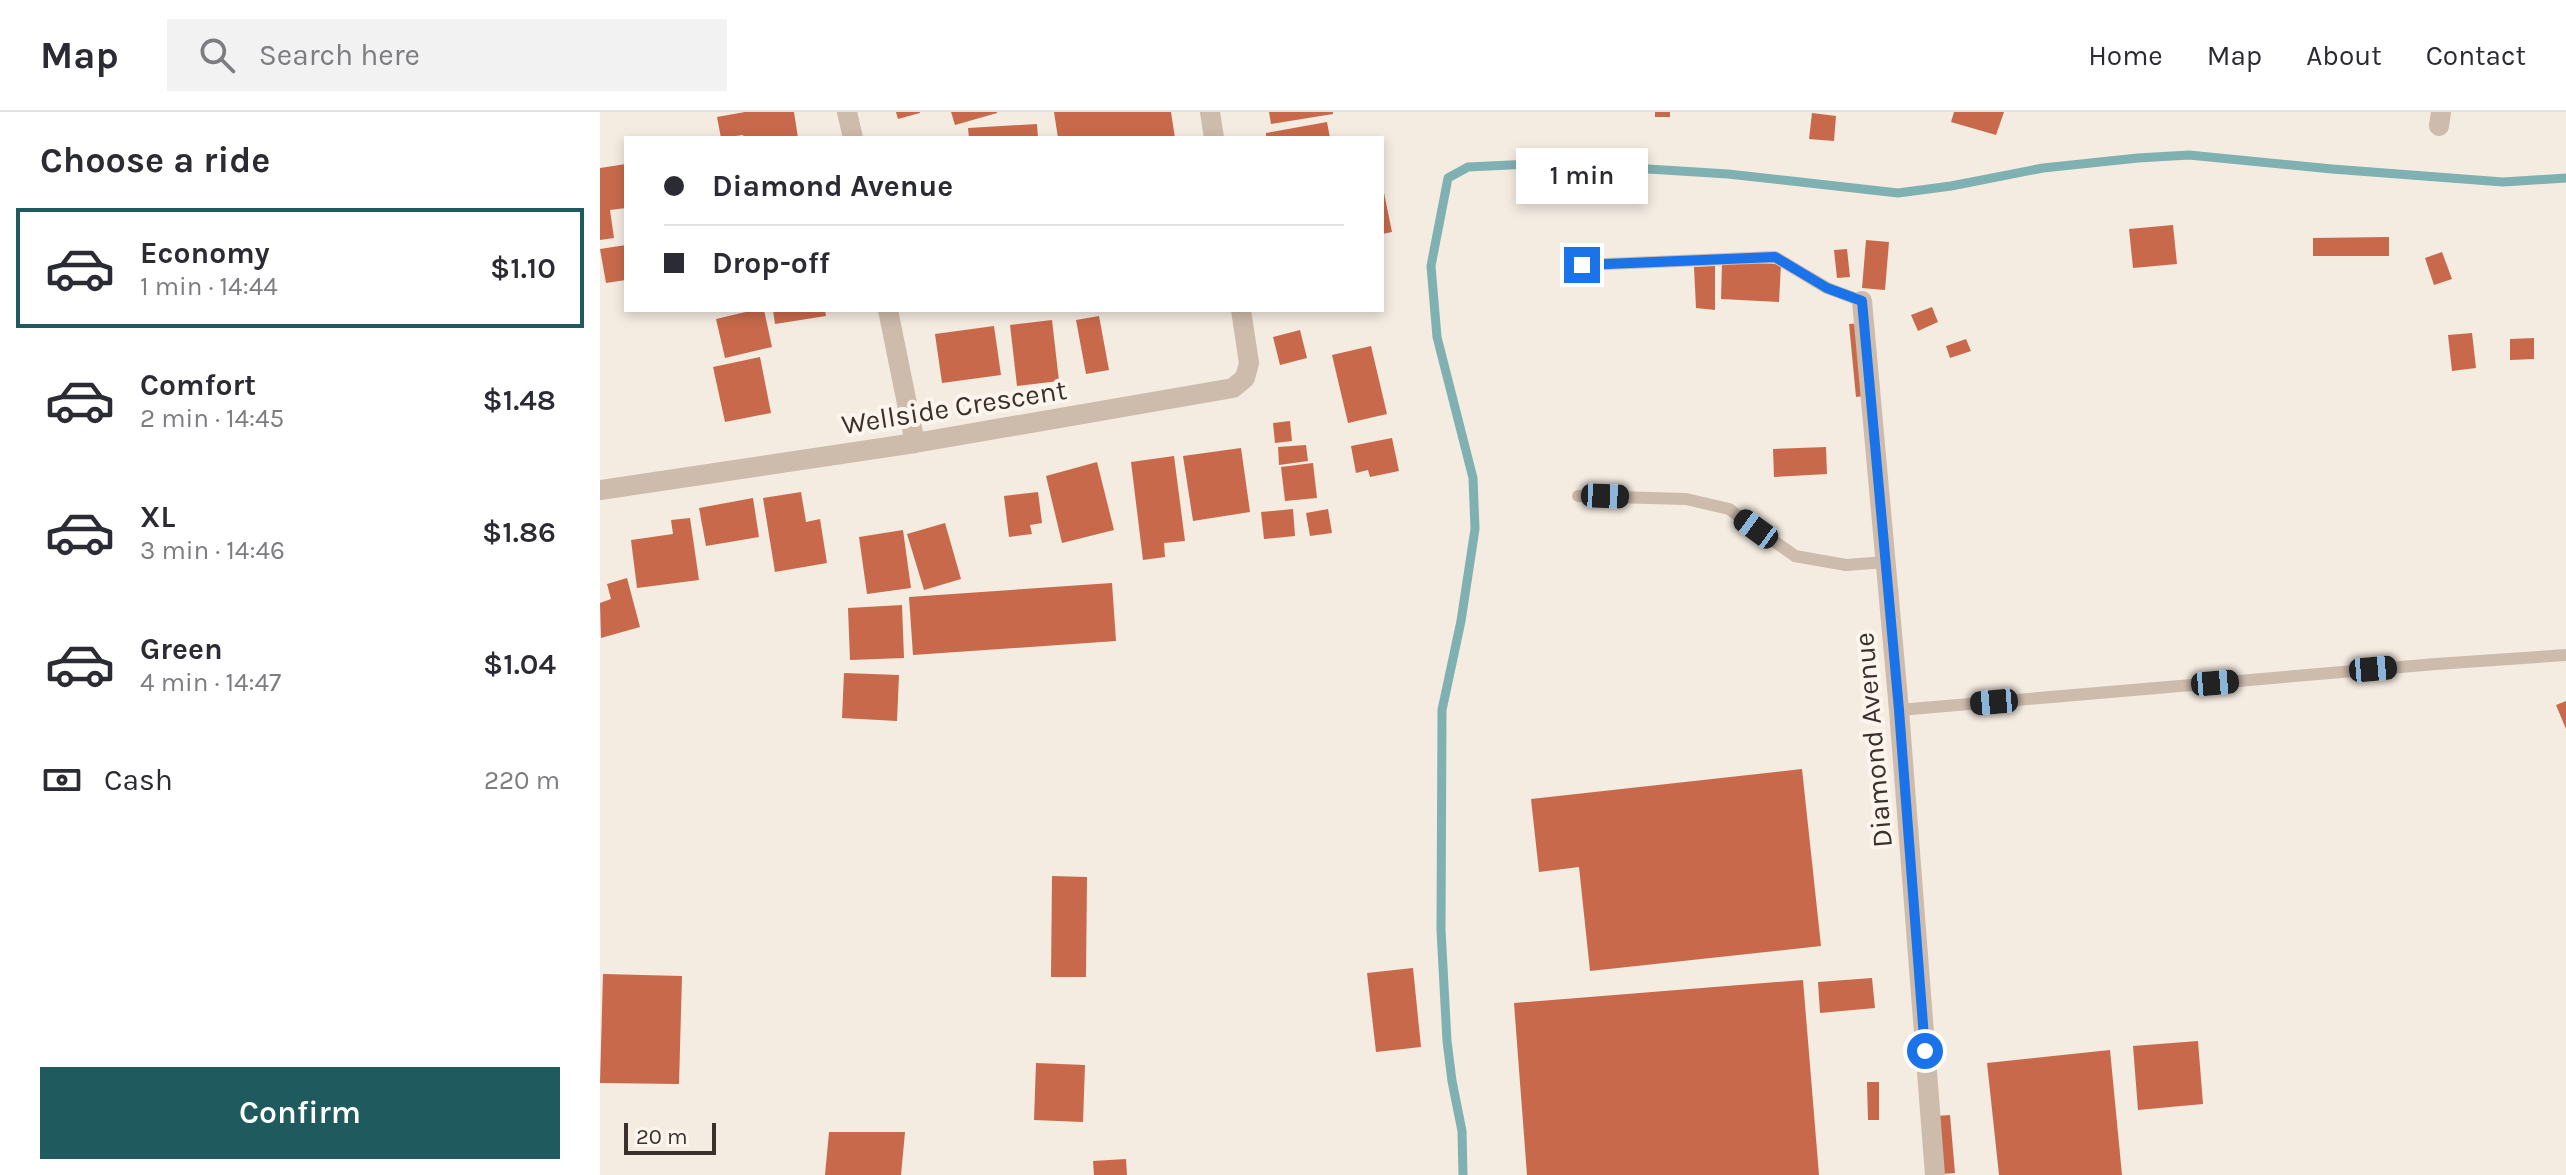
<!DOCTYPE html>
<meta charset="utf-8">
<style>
:root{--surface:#fff;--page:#f2f2f3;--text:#2b2b33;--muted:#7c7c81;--line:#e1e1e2;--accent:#1f5a5e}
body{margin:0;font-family:Karla,sans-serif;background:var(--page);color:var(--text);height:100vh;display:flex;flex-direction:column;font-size:30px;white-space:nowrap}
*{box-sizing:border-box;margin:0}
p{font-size:26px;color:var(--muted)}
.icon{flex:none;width:44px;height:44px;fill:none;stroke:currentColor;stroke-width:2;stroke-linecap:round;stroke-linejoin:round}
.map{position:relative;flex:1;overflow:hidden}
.side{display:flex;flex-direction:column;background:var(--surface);width:600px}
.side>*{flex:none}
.hud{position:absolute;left:24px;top:24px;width:760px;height:176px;border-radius:0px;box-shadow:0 4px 12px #0003;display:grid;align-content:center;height:176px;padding:0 40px;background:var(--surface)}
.scale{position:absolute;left:24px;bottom:20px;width:92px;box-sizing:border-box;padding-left:8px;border:4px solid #3b302b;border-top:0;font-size:22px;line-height:28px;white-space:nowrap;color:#3b302b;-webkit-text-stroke:6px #fbf5ee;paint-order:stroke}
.end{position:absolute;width:36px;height:36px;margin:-18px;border:10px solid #1a73e8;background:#fff;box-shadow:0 0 0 4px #fff}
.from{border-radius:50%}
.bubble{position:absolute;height:56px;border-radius:0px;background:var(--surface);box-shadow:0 4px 12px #0003;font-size:26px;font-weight:600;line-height:56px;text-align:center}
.car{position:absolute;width:24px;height:48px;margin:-24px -12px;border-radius:10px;box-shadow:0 0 6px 2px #0007;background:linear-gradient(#222 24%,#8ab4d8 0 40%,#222 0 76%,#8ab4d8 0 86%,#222 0)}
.hud b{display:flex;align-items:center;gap:28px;height:76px;font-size:30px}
.hud b+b{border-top:2px solid var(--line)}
.hud i{width:20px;height:20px;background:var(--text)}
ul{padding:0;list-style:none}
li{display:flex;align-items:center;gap:24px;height:120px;margin:0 16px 12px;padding:0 24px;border:4px solid transparent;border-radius:0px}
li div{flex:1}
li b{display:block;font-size:30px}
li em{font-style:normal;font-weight:600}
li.on{border-color:var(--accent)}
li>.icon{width:72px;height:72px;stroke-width:1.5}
h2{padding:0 40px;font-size:36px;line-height:96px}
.pay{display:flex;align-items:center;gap:20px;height:88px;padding:0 40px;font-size:30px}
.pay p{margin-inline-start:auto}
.button{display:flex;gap:16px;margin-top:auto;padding:16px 40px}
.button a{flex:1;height:92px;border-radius:0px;background:var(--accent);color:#fff;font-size:32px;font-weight:600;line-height:92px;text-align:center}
header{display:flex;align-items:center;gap:48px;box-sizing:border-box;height:112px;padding:0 40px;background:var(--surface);border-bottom:2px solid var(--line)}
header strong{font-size:38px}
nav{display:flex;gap:44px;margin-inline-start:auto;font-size:28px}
.search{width:560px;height:72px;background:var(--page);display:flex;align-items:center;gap:20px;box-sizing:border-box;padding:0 28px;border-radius:0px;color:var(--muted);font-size:30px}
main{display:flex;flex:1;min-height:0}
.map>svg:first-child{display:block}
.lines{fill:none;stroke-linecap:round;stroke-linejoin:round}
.stream{stroke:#7fb0b2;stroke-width:9}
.building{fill:#c8694b}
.service{stroke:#cdbbac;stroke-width:12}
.minor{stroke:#cdbbac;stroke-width:20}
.route{stroke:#1a73e8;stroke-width:10}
.labels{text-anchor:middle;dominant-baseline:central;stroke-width:8;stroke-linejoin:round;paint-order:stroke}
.street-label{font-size:28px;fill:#3b302b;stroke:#fbf5ee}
</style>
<header>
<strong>Map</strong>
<div class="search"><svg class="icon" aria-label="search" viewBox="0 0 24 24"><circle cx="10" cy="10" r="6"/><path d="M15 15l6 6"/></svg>Search here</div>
<nav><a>Home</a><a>Map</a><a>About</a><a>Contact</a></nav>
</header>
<main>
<section class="side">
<h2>Choose a ride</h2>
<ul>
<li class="on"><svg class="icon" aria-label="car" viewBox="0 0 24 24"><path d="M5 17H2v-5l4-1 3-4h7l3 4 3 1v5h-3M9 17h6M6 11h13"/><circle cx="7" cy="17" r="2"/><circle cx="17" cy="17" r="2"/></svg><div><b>Economy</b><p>1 min · 14:44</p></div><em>$1.10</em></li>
<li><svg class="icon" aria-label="car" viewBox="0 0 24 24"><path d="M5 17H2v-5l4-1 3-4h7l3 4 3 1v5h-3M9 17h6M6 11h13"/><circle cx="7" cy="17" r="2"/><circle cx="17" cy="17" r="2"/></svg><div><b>Comfort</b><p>2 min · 14:45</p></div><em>$1.48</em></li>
<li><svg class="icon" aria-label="car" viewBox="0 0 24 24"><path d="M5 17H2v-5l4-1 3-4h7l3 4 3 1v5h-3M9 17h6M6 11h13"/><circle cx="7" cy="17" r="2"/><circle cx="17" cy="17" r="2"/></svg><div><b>XL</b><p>3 min · 14:46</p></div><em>$1.86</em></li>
<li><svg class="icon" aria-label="car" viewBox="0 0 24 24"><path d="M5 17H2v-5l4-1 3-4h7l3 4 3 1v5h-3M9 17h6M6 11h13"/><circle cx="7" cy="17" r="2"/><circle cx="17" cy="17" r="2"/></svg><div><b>Green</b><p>4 min · 14:47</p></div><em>$1.04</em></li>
</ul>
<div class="pay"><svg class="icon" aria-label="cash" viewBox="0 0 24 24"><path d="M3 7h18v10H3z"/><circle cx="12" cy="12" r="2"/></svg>Cash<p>220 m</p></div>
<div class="button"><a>Confirm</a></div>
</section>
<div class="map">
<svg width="1966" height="1063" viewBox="0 0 1966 1063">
<rect width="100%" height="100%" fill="#f4ebe1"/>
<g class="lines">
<path class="stream" d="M863,1063L862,1019L852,969L847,929L841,818L842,598L861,509L875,417L873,366L837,225L831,154L848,66L868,55L952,51L1128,62L1298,81L1351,74L1443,56L1538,46L1589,43L1732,57L1903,70L1966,66"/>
</g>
<g class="building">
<path d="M145,0H194L198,26H144L143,23L121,26L117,5Z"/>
<path d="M296,0H320V1L298,7Z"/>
<path d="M351,0H397V1L355,13Z"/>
<path d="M454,0H571L575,26H490L489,24L458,26Z"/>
<path d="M669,0H733V2L671,12Z"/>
<rect x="1055" y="0" width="15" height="5"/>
<path d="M1354,0H1404L1396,23L1351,10Z"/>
<path d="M1212,1L1236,4L1234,29L1209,27Z"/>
<path d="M727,10L730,26H666V21Z"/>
<path d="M437,12L438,26H369L368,16Z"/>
<path d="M26,52V96L10,98L14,126L0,128V56Z"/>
<path d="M782,71L792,120L782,122Z"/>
<path d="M1573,113L1577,152L1533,156L1529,117Z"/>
<path d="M1789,125V144H1713V126Z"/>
<path d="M1266,128L1289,130L1285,178L1262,176Z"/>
<path d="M26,133V168L6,171L0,137Z"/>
<path d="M1247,137L1250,165L1237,166L1234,138Z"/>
<path d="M1842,140L1852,167L1834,173L1825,146Z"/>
<path d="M1122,150L1181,152L1179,190L1121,187Z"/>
<path d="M1115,154V198L1096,196L1094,155Z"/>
<path d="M1332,195L1338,210L1318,219L1311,203Z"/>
<path d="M154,198H164L172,235L125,246L116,207Z"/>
<path d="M173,198H225L226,204L175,212Z"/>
<path d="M499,204L509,258L486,262L476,208Z"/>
<path d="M452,208L459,269L417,274L410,213Z"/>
<path d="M1264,211L1271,283L1256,285L1249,212Z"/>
<path d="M394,214L401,263L342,271L335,222Z"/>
<path d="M700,218L707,246L680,253L673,225Z"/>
<path d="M1872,221L1876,256L1852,259L1848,223Z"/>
<path d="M1934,226V247L1910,248V227Z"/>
<path d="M1366,227L1371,239L1350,246L1346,234Z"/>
<path d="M771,234L787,302L748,311L732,243Z"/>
<path d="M160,245L171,301L125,310L113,255Z"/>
<path d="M690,309L692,329L675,331L673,311Z"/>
<path d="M792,326L799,359L770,365L768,358L756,361L751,334Z"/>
<path d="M706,333L708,349L679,353L678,335Z"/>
<path d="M1226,335L1227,362L1174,365L1173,337Z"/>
<path d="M641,336L650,400L593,409L583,344Z"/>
<path d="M574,344L585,429L564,431L565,445L543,448L531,350Z"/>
<path d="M497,350L514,418L462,431L446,364Z"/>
<path d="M713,351L717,386L685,389L681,355Z"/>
<path d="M201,380L206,410L220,407L227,451L175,460L163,386Z"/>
<path d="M438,380L442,411L430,413L432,422L409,425L404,384Z"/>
<path d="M153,386L159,425L106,434L99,396Z"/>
<path d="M693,397L695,424L664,427L661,400Z"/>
<path d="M728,397L732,421L710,424L706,401Z"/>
<path d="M90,406L99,468L37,476L31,428L73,422L71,408Z"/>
<path d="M345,411L361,467L324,478L307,422Z"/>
<path d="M303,418L311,476L267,482L259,425Z"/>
<path d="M27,466L40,515L1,526L0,491L11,487L7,472Z"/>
<path d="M512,471L516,529L313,543L309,485Z"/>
<path d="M302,493L304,546L250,548L248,496Z"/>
<path d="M244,561L299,563L297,609L242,606Z"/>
<path d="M1966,589V617L1956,593Z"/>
<path d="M1202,657L1221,834L990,859L979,755L939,760L931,687Z"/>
<path d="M452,764L487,765L486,865H451Z"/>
<path d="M813,856L821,935L776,940L767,861Z"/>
<path d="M3,862L82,864L79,972L0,971Z"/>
<path d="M1272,866L1275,896L1220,901L1218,870Z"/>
<path d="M1203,868L1219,1063H927L914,891Z"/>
<path d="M1598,929L1603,992L1538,998L1533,934Z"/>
<path d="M1510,938L1522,1063H1399L1387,951Z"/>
<path d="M436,951L485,953L483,1010L434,1008Z"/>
<path d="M1267,970H1279V1008H1268Z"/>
<path d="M1350,1003L1355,1061L1342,1062L1337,1004Z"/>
<path d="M229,1020H305L301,1063H225Z"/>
<path d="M526,1047L527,1063H494L493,1049Z"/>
</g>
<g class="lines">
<g class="service">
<path d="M982,153L1175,145L1227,176L1262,189"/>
<path d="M978,384L1086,387L1129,397L1195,444L1246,453L1286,450"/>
<path d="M1299,598L1836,552L1966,543"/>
</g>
<g class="minor">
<path d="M247,0L253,26"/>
<path d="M610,0L614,26"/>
<path d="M1839,14L1841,0"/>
<path d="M1262,189L1299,598L1335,1063"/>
<path d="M288,198L315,331"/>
<path d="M0,378L315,331L633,276L645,266L649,251L641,198"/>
</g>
</g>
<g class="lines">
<path class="route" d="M982,153L1175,145L1227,176L1262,189L1299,598L1325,939"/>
</g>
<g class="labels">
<g class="street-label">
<text transform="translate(354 295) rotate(-9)">Wellside Crescent</text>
<text transform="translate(1273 628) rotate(-95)">Diamond Avenue</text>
</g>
</g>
</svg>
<div class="scale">20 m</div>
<i class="end from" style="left:1325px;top:939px"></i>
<i class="end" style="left:982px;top:153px"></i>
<div class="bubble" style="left:916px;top:36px;width:132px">1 min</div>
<i class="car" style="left:1005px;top:384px;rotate:92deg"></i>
<i class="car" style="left:1156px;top:417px;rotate:306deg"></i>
<i class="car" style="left:1773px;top:557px;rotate:85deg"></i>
<i class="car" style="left:1615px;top:571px;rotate:85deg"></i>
<i class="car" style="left:1394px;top:590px;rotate:265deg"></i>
<div class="hud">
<b><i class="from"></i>Diamond Avenue</b>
<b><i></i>Drop-off</b>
</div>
</div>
</main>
